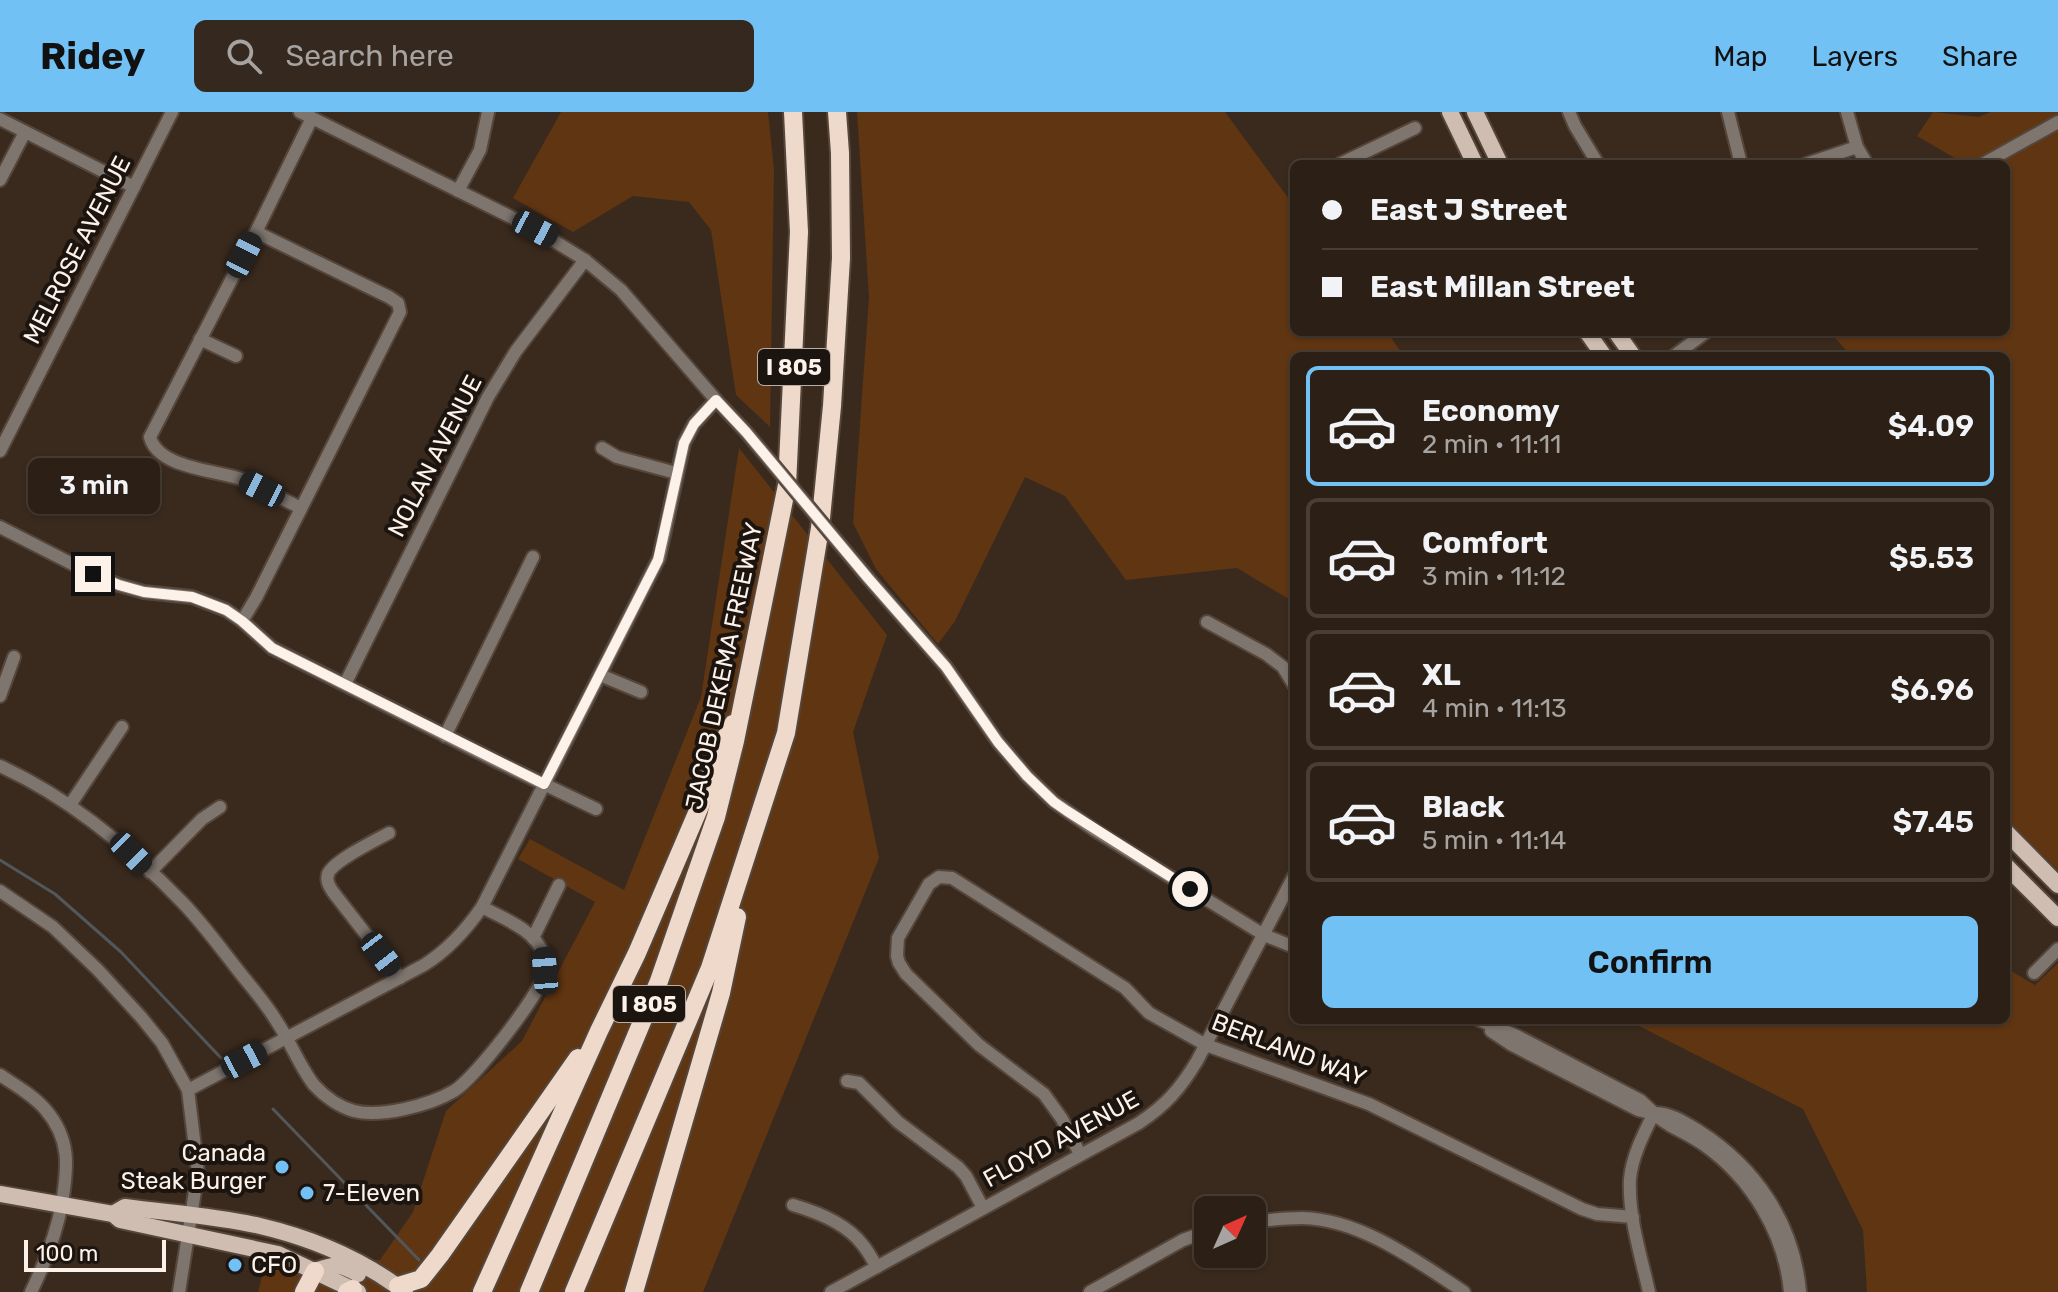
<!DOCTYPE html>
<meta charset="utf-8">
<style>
:root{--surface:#2c2016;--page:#34281f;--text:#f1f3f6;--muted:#a6a3a1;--line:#483e35;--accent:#72c1f5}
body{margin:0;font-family:Rubik,sans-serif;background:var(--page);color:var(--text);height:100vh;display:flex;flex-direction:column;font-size:30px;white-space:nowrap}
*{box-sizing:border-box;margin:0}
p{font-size:26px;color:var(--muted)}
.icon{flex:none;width:44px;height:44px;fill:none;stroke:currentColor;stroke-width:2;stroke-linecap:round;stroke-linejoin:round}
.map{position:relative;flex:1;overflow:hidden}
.panel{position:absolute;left:1290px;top:240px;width:720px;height:672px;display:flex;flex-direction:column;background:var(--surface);border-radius:12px;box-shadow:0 2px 6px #0004,0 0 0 2px var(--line)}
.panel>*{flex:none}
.top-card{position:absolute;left:1290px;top:48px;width:720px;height:176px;border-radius:12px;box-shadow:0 2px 6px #0004,0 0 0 2px var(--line);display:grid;align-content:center;height:176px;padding:0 32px;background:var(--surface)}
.needle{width:52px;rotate:45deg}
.fabs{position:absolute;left:1194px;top:1084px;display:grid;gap:16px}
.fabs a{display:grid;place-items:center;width:72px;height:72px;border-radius:12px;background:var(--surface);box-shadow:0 2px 6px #0004,0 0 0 2px var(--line);font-size:40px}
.scale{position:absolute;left:24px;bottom:20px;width:142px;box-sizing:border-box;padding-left:8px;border:4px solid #fdf2ea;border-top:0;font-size:22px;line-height:28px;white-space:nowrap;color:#fdf2ea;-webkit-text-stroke:6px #1c140f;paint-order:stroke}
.end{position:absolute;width:36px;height:36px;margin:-18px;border:10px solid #fdf2ea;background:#111;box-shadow:0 0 0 4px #111}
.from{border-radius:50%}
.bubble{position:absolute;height:56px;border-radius:12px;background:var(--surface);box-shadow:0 2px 6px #0004,0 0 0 2px var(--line);font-size:26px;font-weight:600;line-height:56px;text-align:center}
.car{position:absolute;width:24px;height:48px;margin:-24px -12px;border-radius:10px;box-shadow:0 0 6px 2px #0007;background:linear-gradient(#222 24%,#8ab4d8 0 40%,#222 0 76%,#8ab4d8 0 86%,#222 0)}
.top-card b{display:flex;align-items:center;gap:28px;height:76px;font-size:30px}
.top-card b+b{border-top:2px solid var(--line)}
.top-card i{width:20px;height:20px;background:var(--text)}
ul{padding:14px 0 0;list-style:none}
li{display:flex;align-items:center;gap:24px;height:120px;margin:0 16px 12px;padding:0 16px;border:4px solid var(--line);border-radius:12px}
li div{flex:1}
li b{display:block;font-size:30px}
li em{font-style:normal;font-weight:600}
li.active{border-color:var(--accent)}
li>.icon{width:72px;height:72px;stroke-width:1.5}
.cta{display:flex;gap:16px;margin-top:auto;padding:16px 32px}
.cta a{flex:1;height:92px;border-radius:12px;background:var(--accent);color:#111;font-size:32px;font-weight:600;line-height:92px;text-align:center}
header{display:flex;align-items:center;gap:48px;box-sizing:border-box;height:112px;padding:0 40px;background:var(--accent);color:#111}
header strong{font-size:38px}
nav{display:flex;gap:44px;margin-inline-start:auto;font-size:28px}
.search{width:560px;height:72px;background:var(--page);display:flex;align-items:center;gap:20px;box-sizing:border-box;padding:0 28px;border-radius:12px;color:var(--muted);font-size:30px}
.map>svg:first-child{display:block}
.green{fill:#603512}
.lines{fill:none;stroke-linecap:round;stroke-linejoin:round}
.stream{stroke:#51575a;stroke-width:3}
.minor-casing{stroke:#55463b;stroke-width:16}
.major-casing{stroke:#55463b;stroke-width:20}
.highway-casing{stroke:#55463b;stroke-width:22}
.minor{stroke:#7e756f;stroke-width:12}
.major{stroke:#cfbdb1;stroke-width:16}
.highway{stroke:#efd9ca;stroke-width:18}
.minor-bridge-casing{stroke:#55463b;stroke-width:16;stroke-linecap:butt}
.minor-bridge{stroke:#7e756f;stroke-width:12}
.route{stroke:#fdf2ea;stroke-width:10}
.poi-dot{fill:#72c1f5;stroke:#1c140f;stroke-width:3}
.labels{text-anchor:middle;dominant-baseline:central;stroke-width:8;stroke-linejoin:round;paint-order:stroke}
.shield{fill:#1c140f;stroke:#baafa8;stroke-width:2}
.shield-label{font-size:22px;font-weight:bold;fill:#fdf2ea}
.street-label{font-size:24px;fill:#fdf2ea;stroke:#1c140f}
.poi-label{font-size:24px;fill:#fdf2ea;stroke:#1c140f;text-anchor:start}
</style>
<header>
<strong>Ridey</strong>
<div class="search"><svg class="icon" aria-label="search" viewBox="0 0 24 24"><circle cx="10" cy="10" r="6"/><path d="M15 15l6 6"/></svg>Search here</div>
<nav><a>Map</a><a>Layers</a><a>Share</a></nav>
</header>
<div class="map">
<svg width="2058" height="1180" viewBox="0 0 2058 1180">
<rect width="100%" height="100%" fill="#3a2a1e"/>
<g class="green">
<path d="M561,0H768L774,58L770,315L736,283L711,118L689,90L633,84L573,120L513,86Z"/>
<path d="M857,0H1225L1294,94V220H1387L1404,244H1294V490L1237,456L1126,468L1065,384L1025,365L955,509L938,532L876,457L853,411L869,185Z"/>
<path d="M1933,0L1978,5L1991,0H2058V758L2006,707V244H1851L1830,220H2006V52H1965L1917,24Z"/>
<path d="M739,336L887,523L853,620L879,746L703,1180H258L265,1154L380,1148L413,1100L446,999L522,929L595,790L518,747L530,727L624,778L701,585Z"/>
<path d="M2058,851V1180H1867L1863,1118L1803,997L1627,908H2006V856L2035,873Z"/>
</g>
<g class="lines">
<g class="stream">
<path d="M0,748L55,782L121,840L221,946"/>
<path d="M273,997L419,1148"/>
</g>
<g class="minor-casing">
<g id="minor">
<path d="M300,0L535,117L585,148L621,178L716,288L746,320"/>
<path d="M1569,0L1575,14L1598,52"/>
<path d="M1728,0L1741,52"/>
<path d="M1847,0L1857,35L1867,52"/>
<path d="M0,7L134,75"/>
<path d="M1340,52L1415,16"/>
<path d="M1806,52L1857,35"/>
<path d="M1983,52L2058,10"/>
<path d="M0,68L25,20"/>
<path d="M458,79L480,38L488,0"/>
<path d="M200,227L236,244"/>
<path d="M1674,244L1706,220"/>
<path d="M602,336L617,345L676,361"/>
<path d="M0,339L172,0"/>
<path d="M301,396C282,387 263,376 244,368C218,358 158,357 150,325L257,118L312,6"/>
<path d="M0,415L90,461L119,473L144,480L192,485L226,498L242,509L272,536L496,649L596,697"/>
<path d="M868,466L946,555L998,630L1027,664L1054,690L1096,719L1264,823L1294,835"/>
<path d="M242,509L256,486L400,200L398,191L389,185L256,120"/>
<path d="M1207,510L1266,542L1283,555L1294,573"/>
<path d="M600,563L641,580"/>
<path d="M345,572L488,285L516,239L585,148"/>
<path d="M0,584L14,545"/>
<path d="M445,624L533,445"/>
<path d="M0,654C70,686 130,736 183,791C204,813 222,838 241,862C253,877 267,893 277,910C290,929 300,955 314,973C324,984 339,995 354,999C381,1006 430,993 454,979C474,967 540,883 545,860C546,855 544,846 543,842C536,818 502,806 482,795"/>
<path d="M70,693L122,615"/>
<path d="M389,721C376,728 333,749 328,762C326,769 329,774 333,780L400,866"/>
<path d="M150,760L202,707L220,695"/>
<path d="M0,779L53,815L98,858L141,905L162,931L188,978L198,1060L179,1180"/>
<path d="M533,826L559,773"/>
<path d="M2034,861L2058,837"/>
<path d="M1479,908L1517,924L1640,988L1654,1001C1671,1001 1684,1010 1699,1019C1756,1055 1794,1112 1800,1180"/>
<path d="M1491,919L1512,933L1638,998C1656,1001 1657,1006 1671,1014C1682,1020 1693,1025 1704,1033C1751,1066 1785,1122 1790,1180"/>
<path d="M0,963C15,973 33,983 45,997C71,1027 68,1055 62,1091C56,1124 45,1151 31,1180"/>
<path d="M847,969L859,971L898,1010L958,1055L966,1064L983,1096"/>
<path d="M188,978L424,853C448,838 466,818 482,795L659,446L684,331L694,312L716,288"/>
<path d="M1080,1042L1062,1007L1044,982L979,933L906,862L899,851L897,844L898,826L929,772L939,765L952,766L1125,876L1149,901L1206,933L1369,992L1582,1097L1597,1102L1633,1105"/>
<path d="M793,1093C817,1100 846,1111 862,1132C868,1139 872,1147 877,1155"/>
<path d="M1252,1110C1268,1108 1285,1106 1302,1106C1360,1107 1417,1149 1464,1180"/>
<path d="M831,1180L1139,1011C1166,993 1180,977 1197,949L1294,764"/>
<path d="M1090,1180L1183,1128L1208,1119"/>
<path d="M1649,1180C1641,1144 1628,1104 1630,1067C1632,1044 1644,1021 1654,1001"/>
</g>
</g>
<g class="major-casing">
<g id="major">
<path d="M1450,0L1475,52"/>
<path d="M1475,0L1500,52"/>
<path d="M1587,220L1604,244"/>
<path d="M1616,220L1633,244"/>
<path d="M2006,720L2058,773"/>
<path d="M2006,754L2058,806"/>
<path d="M0,1082L113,1102L120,1108L278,1142L358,1180"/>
<path d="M113,1102L125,1095C169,1101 216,1104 260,1114C311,1126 363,1148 405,1180"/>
<path d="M315,1159C334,1152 340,1151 358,1162"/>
</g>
</g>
<g class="highway-casing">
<g id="highway">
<path d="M398,1174L421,1167L440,1143L578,946"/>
<path d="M304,1180L315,1159"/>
<path d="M347,1180L353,1177"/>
<path d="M482,1180L599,919L637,841L700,694L720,636L733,612"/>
<path d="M529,1180L659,869L716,705L735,629L787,373L799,120L793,0"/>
<path d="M574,1180L710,856L786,621L820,416L832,294L841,146L840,41L837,0"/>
<path d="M634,1180L721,881L737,805"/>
</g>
</g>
<use href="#minor" class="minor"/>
<use href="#major" class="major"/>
<use href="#highway" class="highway"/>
<g class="minor-bridge-casing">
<path id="minor-bridge" d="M746,320L868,466"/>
</g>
<use href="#minor-bridge" class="minor-bridge"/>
</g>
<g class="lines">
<path class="route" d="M93,462L119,473L144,480L192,485L226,498L242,509L272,536L544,672L658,448L684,331L694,312L716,288L746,320L868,466L946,555L998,630L1027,664L1054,690L1067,699L1190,777"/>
</g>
<g class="poi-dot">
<circle cx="282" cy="1055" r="8"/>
<circle cx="307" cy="1081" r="8"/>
<circle cx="235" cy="1153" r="8"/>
</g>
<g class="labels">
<g class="shield">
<rect x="758" y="237" width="72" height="36" rx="6"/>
<rect x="613" y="874" width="72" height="36" rx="6"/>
</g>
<g class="shield-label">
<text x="794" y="255">I 805</text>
<text x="649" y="892">I 805</text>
</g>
<g class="street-label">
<text transform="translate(77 138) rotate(-63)">MELROSE AVENUE</text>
<text transform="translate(435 344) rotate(-63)">NOLAN AVENUE</text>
<text transform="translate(724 554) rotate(-78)">JACOB DEKEMA FREEWAY</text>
<text transform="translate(1289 938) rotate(21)">BERLAND WAY</text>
<text transform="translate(1061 1027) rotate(-29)">FLOYD AVENUE</text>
</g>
<g class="poi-label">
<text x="266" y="1041" text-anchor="end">Canada<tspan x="266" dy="28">Steak Burger</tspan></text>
<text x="323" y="1081">7-Eleven</text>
<text x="251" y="1153">CFO</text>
</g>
</g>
</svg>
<div class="fabs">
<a><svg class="needle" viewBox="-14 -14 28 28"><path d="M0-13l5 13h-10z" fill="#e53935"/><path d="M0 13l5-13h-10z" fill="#a6a3a1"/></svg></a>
</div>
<div class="scale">100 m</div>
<i class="end from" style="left:1190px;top:777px"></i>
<i class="end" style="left:93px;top:462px"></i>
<div class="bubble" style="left:28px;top:346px;width:132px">3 min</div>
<i class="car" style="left:535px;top:117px;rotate:118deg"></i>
<i class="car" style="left:244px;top:143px;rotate:27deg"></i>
<i class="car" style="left:262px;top:377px;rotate:297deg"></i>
<i class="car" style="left:131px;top:741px;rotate:135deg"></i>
<i class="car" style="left:381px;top:842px;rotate:142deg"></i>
<i class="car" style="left:545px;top:859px;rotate:355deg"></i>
<i class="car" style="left:244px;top:948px;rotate:62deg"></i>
<div class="top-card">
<b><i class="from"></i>East J Street</b>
<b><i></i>East Millan Street</b>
</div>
<section class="panel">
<ul>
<li class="active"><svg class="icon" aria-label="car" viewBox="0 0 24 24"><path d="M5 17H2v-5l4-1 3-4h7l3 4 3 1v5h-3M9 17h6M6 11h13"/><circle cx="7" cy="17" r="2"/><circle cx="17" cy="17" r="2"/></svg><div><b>Economy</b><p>2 min · 11:11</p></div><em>$4.09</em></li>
<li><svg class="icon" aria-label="car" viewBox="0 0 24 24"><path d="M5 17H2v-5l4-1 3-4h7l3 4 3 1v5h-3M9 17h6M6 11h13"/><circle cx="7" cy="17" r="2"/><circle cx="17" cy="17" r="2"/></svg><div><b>Comfort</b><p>3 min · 11:12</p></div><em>$5.53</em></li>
<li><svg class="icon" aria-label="car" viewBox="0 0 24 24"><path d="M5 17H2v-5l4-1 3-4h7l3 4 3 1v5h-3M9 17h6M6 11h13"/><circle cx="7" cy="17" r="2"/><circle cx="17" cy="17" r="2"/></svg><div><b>XL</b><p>4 min · 11:13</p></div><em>$6.96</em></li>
<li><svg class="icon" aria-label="car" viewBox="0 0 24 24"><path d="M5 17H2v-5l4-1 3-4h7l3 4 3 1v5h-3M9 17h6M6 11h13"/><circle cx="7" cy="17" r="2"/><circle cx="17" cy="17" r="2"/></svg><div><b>Black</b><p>5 min · 11:14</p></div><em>$7.45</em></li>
</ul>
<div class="cta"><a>Confirm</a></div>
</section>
</div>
